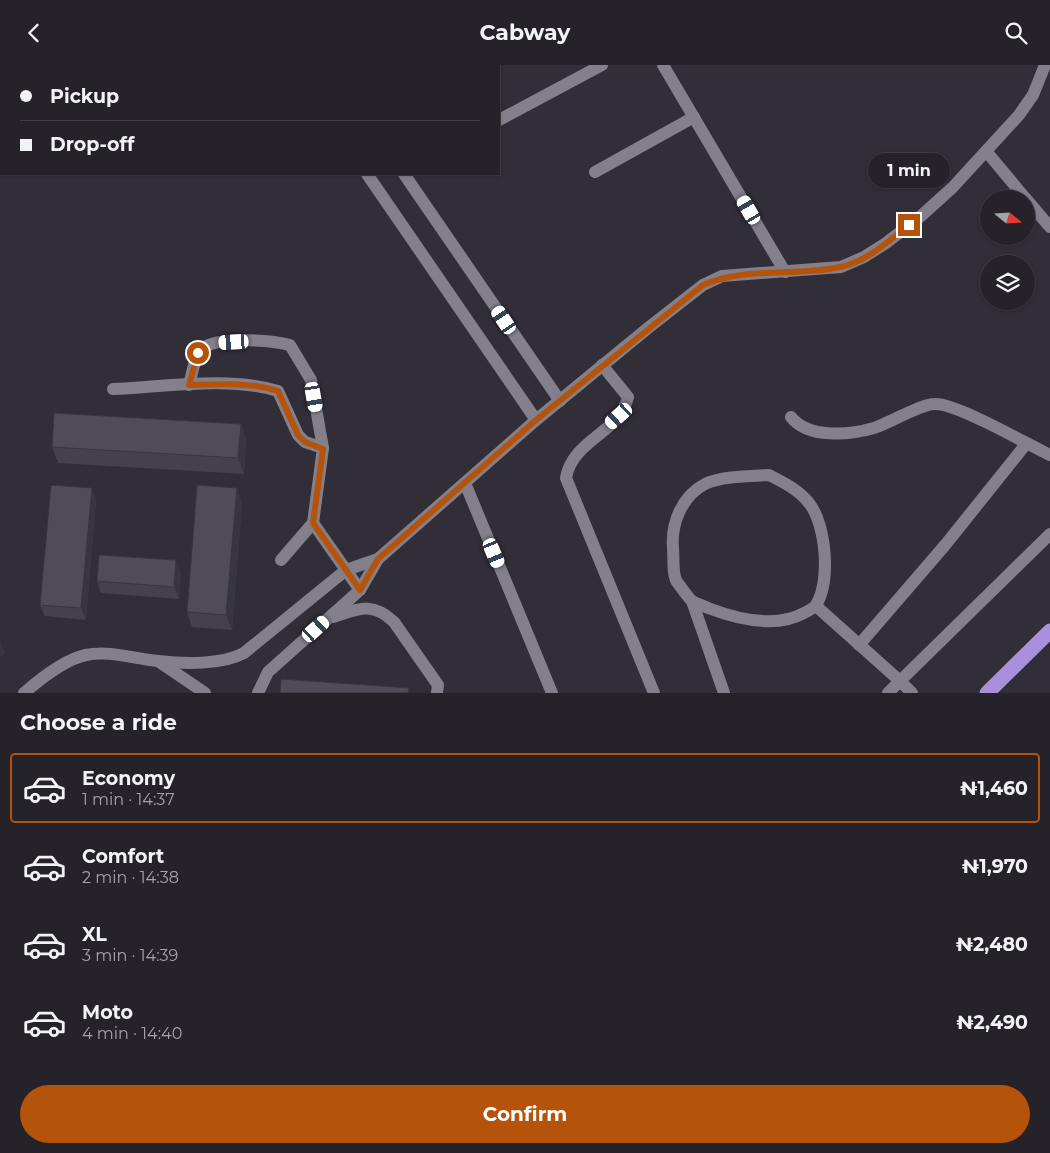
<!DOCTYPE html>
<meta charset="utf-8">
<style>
:root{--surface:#25222a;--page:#2d2a32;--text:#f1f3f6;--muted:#a3a4a8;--line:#423f47;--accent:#b45309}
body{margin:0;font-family:Montserrat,sans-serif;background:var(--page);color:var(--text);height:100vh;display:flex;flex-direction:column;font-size:19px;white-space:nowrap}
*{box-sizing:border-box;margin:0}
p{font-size:16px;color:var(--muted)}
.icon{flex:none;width:28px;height:28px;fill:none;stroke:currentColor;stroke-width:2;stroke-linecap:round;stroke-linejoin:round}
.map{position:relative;height:628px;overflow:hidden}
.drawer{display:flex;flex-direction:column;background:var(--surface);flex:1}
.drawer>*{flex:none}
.top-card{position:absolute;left:0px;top:0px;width:500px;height:110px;box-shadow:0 1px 4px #0004,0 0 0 1px var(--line);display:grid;align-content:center;height:110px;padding:0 20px;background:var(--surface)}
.needle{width:32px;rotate:108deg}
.tools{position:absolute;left:980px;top:125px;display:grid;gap:10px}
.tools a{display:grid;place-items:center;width:55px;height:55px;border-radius:50%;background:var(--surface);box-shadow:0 1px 4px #0004,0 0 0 1px var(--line);font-size:25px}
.end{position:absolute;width:22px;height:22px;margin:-11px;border:6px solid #b45309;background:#fff;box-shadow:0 0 0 2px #fff}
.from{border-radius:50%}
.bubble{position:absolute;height:35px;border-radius:18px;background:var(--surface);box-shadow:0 1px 4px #0004,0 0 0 1px var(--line);font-size:16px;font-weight:700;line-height:35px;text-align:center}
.car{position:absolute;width:15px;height:30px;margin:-15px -8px;border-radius:6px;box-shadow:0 0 4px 1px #0007;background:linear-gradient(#fff 24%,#345 0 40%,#fff 0 76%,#345 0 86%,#fff 0)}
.top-card b{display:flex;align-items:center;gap:18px;height:48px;font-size:19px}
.top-card b+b{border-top:1px solid var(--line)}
.top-card i{width:12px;height:12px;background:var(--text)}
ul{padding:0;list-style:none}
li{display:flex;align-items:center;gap:15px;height:70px;margin:0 10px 8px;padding:0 10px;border:2px solid transparent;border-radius:5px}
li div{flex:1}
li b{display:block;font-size:19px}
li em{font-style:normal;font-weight:700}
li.on{border-color:var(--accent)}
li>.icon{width:45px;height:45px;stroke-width:1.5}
h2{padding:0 20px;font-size:22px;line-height:60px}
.action{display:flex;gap:10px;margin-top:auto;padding:10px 20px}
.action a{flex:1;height:58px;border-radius:30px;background:var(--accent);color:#fff;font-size:20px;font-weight:700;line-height:58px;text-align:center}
header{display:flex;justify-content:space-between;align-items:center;height:65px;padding:0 20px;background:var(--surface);font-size:22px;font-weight:700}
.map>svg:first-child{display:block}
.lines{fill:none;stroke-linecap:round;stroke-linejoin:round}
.minor{stroke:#83808c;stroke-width:12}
.highway{stroke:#a890dc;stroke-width:15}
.wall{fill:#44414b}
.shaded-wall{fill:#37353d}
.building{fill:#4f4c57;stroke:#37353d}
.route{stroke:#b45309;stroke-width:6}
</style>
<header><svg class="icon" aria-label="back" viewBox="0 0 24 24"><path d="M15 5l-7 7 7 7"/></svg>Cabway<svg class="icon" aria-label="search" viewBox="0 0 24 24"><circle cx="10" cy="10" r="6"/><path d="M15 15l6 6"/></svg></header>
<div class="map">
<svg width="1050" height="628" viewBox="0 0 1050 628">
<rect width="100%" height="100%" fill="#312e38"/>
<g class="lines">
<g class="minor">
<path d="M293,0V1"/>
<path d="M330,0L331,1"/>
<path d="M663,0L785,207"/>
<path d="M277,1L279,0"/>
<path d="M499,55L602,0"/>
<path d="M986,86L1026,134"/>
<path d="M595,107L694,52"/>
<path d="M367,109L536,355"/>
<path d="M404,109L560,336"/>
<path d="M1026,134L1050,162"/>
<path d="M602,300L628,332C620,368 572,375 566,413L654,628"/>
<path d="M189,320C192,310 194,292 202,284C216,271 272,275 290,280L311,315L323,383L313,458L360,525"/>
<path d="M113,324C163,322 230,311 278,326L298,370L305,377L323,383"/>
<path d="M791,352C808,374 850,370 874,363C890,358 920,339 935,339C956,338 1027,379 1050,390"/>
<path d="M769,410C783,417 799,425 809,438C826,459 831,516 816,540C814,543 808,546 804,548C775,564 737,554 708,543C703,540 695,539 691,535C686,530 681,522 677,517C672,509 674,493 673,483C671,458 682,431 705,419C721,411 751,411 769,410Z"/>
<path d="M465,418L552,628"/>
<path d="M281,495L313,458"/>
<path d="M692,536L724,628"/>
<path d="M816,541L900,616L888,628"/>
<path d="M333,552C358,544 372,536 394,557L438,620L437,628"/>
<path d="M859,580L946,479L1026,379"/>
<path d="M158,596L205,628"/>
<path d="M24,628C39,615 66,594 86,590C110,585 134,594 158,596C184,599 222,600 244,588L346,505L378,494"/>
<path d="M258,628L268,607L360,525L378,494L536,355L648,263L703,220L722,211L841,202L864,192L886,178L921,151L953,122L1019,50L1033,30L1045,0"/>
<path d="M912,628L900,616L1050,469"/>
</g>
<path class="highway" d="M987,628L1050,566"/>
</g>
<g class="wall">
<path d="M241,359L246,374L244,409L58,398L52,382Z"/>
<path d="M92,423L96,435L86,555L45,551L40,540Z"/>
<path d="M242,438L232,565L192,562L187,547Z"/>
<path d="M181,507L179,534L101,528L97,516Z"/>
</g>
<g class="shaded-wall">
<path d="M241,359L246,374L244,409L238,393Z"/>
<path d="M92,423L96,435L86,555L81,543Z"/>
<path d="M237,423L242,438L232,565L226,550Z"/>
<path d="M176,495L181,507L179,534L174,522Z"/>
<path d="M0,575L5,588L0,593Z"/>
</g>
<g class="building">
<path d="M54,348L241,359L238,393L52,382Z"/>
<path d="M51,420L92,423L81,543L40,540Z"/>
<path d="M197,420L237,423L226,550L187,547Z"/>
<path d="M99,490L176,495L174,522L97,516Z"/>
<path d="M281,614L409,623L408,628H280Z"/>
</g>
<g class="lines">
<path class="route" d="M198,288L189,320C218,319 251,317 278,326L298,370L305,377L323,384L313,458L360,525L378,494L536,355L703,220C747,201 794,212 840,202C866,197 889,176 909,160"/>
</g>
</svg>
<div class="tools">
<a><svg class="needle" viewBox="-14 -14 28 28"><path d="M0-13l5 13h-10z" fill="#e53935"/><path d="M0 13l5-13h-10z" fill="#a3a4a8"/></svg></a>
<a><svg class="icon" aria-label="layers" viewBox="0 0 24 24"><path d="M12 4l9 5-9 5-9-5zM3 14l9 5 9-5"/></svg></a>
</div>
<i class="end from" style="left:198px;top:288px"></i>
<i class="end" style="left:909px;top:160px"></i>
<div class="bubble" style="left:868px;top:88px;width:82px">1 min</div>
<i class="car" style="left:749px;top:145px;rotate:330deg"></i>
<i class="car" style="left:504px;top:255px;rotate:326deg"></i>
<i class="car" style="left:234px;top:277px;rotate:267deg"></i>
<i class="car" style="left:314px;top:332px;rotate:170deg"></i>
<i class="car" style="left:619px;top:351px;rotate:228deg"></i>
<i class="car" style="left:494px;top:488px;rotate:157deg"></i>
<i class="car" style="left:316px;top:564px;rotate:48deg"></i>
<div class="top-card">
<b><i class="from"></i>Pickup</b>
<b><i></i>Drop-off</b>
</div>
</div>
<section class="drawer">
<h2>Choose a ride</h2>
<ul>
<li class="on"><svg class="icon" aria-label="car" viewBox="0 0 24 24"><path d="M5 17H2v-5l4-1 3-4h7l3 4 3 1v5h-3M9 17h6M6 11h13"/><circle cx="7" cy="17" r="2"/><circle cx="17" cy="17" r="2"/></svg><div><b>Economy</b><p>1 min · 14:37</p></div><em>₦1,460</em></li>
<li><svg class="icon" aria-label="car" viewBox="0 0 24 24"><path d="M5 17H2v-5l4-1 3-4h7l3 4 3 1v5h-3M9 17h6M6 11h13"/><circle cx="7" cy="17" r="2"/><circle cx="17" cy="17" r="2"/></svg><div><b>Comfort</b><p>2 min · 14:38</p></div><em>₦1,970</em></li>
<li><svg class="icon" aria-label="car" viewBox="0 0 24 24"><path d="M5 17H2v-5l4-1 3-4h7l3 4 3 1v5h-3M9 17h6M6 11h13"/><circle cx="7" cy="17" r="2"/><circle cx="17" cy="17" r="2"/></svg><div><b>XL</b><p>3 min · 14:39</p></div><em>₦2,480</em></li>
<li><svg class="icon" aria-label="car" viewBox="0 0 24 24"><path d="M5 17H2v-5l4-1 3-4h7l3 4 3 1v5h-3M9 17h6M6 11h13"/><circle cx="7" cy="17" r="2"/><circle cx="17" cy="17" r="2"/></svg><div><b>Moto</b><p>4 min · 14:40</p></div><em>₦2,490</em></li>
</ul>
<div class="action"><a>Confirm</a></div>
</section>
